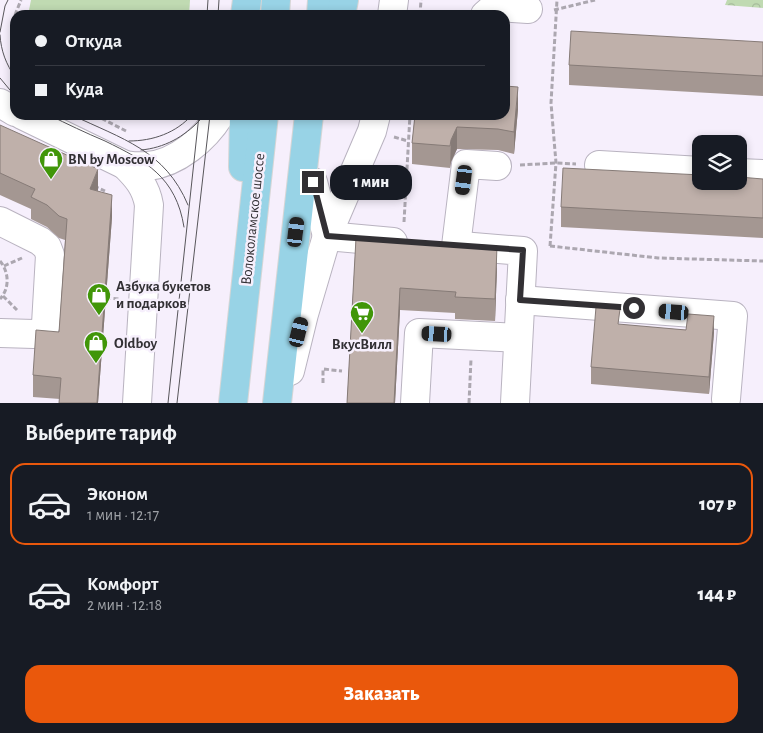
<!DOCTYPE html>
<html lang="ru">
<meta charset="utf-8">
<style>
:root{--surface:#171b24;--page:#242831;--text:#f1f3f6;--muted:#9ea1a6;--line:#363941;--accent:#ea580c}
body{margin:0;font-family:"Alegreya Sans",sans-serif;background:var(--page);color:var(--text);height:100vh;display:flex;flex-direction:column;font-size:19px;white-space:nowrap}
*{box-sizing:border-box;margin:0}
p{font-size:16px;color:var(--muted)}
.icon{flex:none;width:28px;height:28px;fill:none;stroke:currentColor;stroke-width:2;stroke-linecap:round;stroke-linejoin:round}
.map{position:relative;height:403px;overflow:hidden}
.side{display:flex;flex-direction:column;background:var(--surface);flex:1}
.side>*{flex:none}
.banner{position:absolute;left:10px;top:10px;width:500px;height:110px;border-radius:15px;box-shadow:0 2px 8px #0003;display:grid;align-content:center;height:110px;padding:0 25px;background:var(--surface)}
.buttons{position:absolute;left:692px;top:135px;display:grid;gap:10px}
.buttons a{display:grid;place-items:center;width:55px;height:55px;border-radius:10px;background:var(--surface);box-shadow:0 2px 8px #0003;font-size:25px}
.end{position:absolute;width:22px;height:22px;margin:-11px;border:6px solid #323034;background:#fff;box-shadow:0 0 0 2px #fff}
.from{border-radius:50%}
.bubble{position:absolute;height:35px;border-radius:15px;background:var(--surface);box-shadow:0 2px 8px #0003;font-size:16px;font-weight:800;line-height:35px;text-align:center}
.car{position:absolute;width:15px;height:30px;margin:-15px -8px;border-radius:6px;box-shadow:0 0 4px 1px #0007;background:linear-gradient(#222 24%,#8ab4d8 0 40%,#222 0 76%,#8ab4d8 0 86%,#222 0)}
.banner b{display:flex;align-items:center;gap:18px;height:48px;font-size:19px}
.banner b+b{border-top:1px solid var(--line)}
.banner i{width:12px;height:12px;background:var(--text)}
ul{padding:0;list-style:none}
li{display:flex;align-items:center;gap:15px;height:82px;margin:0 10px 8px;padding:0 15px;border:2px solid transparent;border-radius:15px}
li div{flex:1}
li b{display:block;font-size:19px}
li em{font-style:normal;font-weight:800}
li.active{border-color:var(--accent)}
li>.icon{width:45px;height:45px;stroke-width:1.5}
h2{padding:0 25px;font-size:22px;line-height:60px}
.button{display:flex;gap:10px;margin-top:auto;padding:10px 25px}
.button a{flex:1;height:58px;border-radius:15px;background:var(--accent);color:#fff;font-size:20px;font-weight:800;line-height:58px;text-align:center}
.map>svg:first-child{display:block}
.grass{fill:#c0dab2}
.park{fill:url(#park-crowns)}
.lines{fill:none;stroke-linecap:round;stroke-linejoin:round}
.minor-casing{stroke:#b9b3c0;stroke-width:30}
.major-casing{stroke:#d6d6d6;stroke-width:30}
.path{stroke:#aca7b0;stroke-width:3;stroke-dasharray:5 2.5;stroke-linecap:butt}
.minor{stroke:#fff;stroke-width:28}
.major{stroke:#98d3e6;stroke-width:28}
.tram{stroke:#58565b;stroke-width:1}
.wall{fill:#a49792}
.shaded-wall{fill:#867b77}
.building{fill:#bfb0aa;stroke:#867b77}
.route{stroke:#323034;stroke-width:6}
.labels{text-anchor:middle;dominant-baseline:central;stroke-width:5;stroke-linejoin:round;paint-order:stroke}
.poi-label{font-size:15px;font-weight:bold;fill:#323034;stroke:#f6effc;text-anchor:start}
.street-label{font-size:15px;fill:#323034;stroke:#f6effc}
</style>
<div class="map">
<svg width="763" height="403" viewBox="0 0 763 403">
<defs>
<pattern id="park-crowns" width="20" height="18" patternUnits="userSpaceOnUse" patternTransform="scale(1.25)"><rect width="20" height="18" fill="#c0dab2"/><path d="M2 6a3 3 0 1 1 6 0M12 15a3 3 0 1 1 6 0" fill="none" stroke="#a5bb9a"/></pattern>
</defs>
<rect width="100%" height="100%" fill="#f6effc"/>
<path class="grass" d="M31,0H190L189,15H28Z"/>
<path class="park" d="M727,0H763V8L725,5Z"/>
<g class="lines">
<g class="minor-casing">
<g id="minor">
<path d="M392,15L394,0"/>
<path d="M485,15L494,7L528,9"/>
<path d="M0,103L15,112"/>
<path d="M22,115L125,165C132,166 140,167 148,166C177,163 205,139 220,115"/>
<path d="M125,165C137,177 146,187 149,205L137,403"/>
<path d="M599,165L701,171"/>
<path d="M739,173L763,174"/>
<path d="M313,182L327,236"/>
<path d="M0,221L40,241L47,247L50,255L46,324L43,331L34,334L0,333"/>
<path d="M327,236L393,242"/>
<path d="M456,246L466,164L497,166"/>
<path d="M461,246L523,251L515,403"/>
<path d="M520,300L733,316L726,399"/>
<path d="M290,371L304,314L327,236L372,131L376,115"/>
<path d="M415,403L419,333L518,338"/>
</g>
</g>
<g class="major-casing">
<g id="major">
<path d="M245,15L247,0"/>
<path d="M275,15L276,0"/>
<path d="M321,15L322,0"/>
<path d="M341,15L344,0"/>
<path d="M243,167L244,115"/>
<path d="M233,403L264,115"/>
<path d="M277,403L309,115"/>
</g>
</g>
<g class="path">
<path d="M554,10L595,0"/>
<path d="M15,15L21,0"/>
<path d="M420,15L421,0"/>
<path d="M15,16L12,34L15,48"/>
<path d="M95,115L126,131"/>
<path d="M394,137L408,141"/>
<path d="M520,165L556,163L576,164"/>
<path d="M94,186L105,191"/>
<path d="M404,222L410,115"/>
<path d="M550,246L556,163L551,103L557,0"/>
<path d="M550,246L658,258L763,261"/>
<path d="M0,261C9,272 10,288 0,299"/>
<path d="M4,266L22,258"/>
<path d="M3,296L17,310"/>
<path d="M106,298L119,299"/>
<path d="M323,383V369L342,371"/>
<path d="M469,403L471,359"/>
</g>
<use href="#minor" class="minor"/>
<use href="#major" class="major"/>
<g class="tram">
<path d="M207,15L208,0"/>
<path d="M218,15L219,0"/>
<path d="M0,32L5,6L8,0"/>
<path d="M0,35C1,51 6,64 15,77"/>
<path d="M0,78L15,96"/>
<path d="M49,115C67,124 86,133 105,141C146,161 176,177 184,227"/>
<path d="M72,115C122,139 165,150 188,205"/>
<path d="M129,141C153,141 176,133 192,115"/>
<path d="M141,150C164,148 184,137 200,120"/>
<path d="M168,403L199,115"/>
<path d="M177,403L210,115"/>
</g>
</g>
<g class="wall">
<path d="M763,42V96L569,85V65Z"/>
<path d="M518,109L514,154L498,150L457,149L451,162L450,168L412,164V143L415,115Z"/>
<path d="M0,125L98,191L112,217L98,403H59L60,399L33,397V375L59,332L65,240L59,238L47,227L31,219V209L0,195Z"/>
<path d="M763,179V238L561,227V207Z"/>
<path d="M356,238L497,268L495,321L455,319V313L400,310L395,403H347Z"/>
<path d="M620,325L714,332L709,394L591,384V367Z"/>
</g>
<g class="shaded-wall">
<path d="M518,87V109L514,154V132Z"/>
<path d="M457,127V149L451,162L450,168L451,140Z"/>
<path d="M98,169V191L90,189Z"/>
<path d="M112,195V217L98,403H97Z"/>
<path d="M497,246V268L495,321V299Z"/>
<path d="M400,288V310L395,403H394Z"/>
<path d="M714,316V332L709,394V377Z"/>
</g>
<g class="building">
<path d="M571,31L763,42V76L569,65Z"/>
<path d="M505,86L518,87L514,132L498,129L457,127L451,140L450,146L412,143L415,115H505Z"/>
<path d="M0,125L98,169L90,189L112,195L97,403H59L61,378L33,375L36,330L59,332L67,219L59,216L47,205L31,197L35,189L0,173Z"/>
<path d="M563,168L701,175V181H739V177L763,179V218L561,207Z"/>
<path d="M356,238L497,246L495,299L455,297L456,292L400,288L394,403H347Z"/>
<path d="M596,307L620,309L618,324L686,330L688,314L714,316L709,377L591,367Z"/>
</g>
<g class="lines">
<path class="route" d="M313,182L327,236L523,250L520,300L634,308"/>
</g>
<defs>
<g id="shop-pin" transform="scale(1.25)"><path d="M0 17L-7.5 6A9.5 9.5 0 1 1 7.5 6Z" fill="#419609" stroke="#f6effc"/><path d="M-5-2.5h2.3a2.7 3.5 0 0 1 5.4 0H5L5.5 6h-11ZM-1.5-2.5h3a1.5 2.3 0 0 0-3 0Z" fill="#fff"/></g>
<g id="supermarket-pin" transform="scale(1.25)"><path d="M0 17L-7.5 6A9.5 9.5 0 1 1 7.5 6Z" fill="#419609" stroke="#f6effc"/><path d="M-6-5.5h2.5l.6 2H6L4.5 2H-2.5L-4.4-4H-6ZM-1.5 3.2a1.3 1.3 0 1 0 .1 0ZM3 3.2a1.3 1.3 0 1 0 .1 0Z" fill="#fff"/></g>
</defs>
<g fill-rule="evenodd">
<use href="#shop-pin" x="51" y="159"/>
<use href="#shop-pin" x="99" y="295"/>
<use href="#supermarket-pin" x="362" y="313"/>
<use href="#shop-pin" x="96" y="343"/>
</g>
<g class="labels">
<g class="poi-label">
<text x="68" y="159">BN by Moscow</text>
<text x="116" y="286">Азбука букетов<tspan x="116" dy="17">и подарков</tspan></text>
<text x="114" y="343">Oldboy</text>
<text x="362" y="344" text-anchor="middle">ВкусВилл</text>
</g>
<g class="street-label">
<text transform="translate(253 219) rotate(-84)">Волоколамское шоссе</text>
</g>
</g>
</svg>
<div class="buttons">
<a><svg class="icon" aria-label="layers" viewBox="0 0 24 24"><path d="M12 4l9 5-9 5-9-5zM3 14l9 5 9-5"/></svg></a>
</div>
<i class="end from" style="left:634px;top:308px"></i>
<i class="end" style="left:313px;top:182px"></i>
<div class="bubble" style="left:330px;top:165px;width:82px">1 мин</div>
<i class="car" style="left:464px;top:180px;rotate:187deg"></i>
<i class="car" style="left:296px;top:232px;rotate:7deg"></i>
<i class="car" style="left:674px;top:312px;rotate:275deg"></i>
<i class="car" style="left:299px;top:332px;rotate:14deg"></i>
<i class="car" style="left:437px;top:334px;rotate:273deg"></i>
<div class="banner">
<b><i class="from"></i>Откуда</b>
<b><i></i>Куда</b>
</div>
</div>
<section class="side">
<h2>Выберите тариф</h2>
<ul>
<li class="active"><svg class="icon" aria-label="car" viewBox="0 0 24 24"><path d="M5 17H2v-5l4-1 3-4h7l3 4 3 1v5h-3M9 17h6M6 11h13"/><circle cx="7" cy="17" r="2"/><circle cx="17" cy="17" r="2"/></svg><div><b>Эконом</b><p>1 мин · 12:17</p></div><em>107 ₽</em></li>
<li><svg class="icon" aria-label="car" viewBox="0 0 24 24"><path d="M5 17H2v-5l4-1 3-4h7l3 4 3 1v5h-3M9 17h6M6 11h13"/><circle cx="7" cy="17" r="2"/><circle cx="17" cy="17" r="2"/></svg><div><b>Комфорт</b><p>2 мин · 12:18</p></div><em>144 ₽</em></li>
</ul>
<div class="button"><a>Заказать</a></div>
</section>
